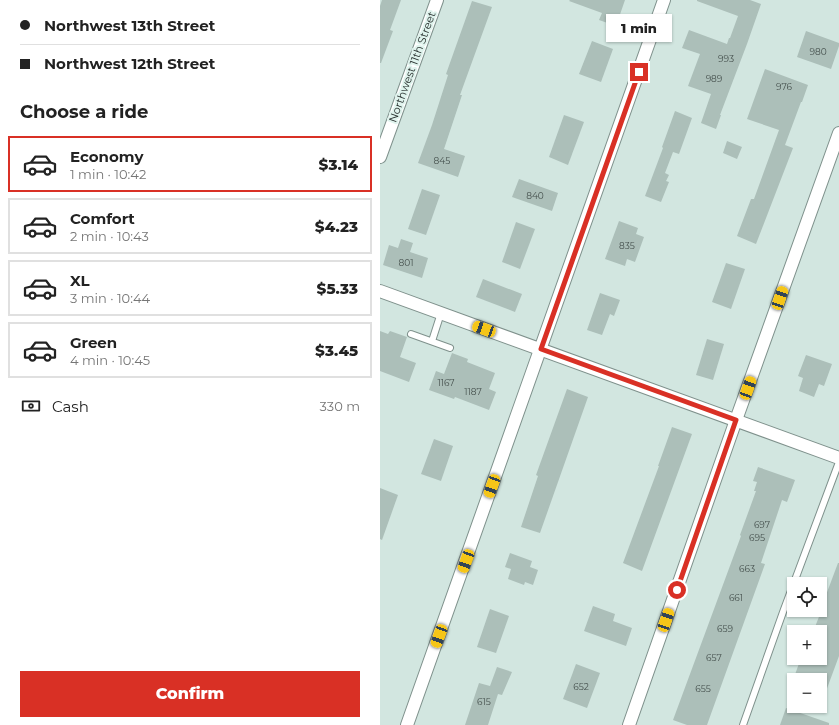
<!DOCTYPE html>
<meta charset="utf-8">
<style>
:root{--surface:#fff;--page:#f2f2f2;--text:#222;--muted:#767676;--line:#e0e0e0;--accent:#d93025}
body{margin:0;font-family:Montserrat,sans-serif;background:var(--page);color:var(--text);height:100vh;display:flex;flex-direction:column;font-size:15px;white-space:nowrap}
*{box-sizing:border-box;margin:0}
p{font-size:13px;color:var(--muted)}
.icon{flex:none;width:22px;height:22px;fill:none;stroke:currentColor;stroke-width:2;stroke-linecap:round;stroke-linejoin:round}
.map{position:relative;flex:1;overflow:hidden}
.details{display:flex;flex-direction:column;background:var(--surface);width:380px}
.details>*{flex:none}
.banner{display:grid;align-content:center;height:88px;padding:0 20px;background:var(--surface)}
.fabs{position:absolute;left:407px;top:577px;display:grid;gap:8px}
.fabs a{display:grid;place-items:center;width:40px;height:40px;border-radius:0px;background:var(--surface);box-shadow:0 1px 3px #0004;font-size:20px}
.end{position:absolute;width:18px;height:18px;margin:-9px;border:5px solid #d93025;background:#fff;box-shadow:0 0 0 2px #fff}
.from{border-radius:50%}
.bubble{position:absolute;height:28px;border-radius:0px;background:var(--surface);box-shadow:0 1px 3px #0004;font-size:13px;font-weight:800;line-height:28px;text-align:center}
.car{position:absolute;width:12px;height:24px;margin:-12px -6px;border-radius:5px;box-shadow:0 0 3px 1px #0007;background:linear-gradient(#f5c518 24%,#345 0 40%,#f5c518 0 76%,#345 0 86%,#f5c518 0)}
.banner b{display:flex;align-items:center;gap:14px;height:38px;font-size:15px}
.banner b+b{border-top:1px solid var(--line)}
.banner i{width:10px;height:10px;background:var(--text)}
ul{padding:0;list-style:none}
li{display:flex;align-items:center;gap:12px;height:56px;margin:0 8px 6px;padding:0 12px;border:2px solid var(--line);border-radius:0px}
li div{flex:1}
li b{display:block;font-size:15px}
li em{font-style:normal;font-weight:800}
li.current{border-color:var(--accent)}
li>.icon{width:36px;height:36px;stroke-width:1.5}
h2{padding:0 20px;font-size:18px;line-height:48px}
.pay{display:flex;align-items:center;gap:10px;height:44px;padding:0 20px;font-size:15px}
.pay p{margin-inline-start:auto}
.cta{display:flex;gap:8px;margin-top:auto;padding:8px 20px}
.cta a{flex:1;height:46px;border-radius:0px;background:var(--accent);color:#fff;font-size:16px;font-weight:800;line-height:46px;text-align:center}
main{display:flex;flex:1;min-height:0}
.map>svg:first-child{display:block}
.building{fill:#acbfb9}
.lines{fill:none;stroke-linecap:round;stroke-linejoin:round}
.lane-casing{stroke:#7f918c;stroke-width:8}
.street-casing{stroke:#7f918c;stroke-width:14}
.lane{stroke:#fff;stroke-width:6}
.street{stroke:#fff;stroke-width:12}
.route{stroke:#d93025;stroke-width:5}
.labels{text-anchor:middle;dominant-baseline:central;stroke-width:4;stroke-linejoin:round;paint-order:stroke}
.number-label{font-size:9px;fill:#46514e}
.street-label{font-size:11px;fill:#242c2a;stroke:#dff3ed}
</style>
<main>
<section class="details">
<div class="banner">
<b><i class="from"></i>Northwest 13th Street</b>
<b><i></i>Northwest 12th Street</b>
</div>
<h2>Choose a ride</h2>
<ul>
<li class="current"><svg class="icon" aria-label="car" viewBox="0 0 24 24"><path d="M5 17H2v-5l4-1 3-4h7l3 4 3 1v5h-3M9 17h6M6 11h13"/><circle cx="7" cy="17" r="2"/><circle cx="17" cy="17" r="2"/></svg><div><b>Economy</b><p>1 min · 10:42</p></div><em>$3.14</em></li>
<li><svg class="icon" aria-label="car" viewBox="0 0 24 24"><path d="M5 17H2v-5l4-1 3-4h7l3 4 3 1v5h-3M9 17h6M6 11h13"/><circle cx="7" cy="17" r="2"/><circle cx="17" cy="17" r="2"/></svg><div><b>Comfort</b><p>2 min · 10:43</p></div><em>$4.23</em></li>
<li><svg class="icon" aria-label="car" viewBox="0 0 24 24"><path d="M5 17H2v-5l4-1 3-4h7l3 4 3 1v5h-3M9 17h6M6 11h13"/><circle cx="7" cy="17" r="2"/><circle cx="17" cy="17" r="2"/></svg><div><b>XL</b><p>3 min · 10:44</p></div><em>$5.33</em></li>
<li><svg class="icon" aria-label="car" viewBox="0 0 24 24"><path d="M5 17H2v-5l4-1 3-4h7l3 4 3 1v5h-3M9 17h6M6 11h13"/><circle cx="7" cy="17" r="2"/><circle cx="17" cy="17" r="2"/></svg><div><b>Green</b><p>4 min · 10:45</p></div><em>$3.45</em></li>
</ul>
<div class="pay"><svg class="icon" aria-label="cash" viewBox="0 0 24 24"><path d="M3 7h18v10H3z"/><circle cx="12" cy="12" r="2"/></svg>Cash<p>330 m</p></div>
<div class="cta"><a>Confirm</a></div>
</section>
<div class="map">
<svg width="459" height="725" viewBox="0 0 459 725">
<rect width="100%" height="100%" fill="#d2e6e0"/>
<g class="building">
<path d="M2,0H21L10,30L13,31L1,63H0V6Z"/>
<path d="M190,0H245L236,26L219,20L222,13L189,1Z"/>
<path d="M317,0H370L381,4L367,44L340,115H341L336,129L321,123L331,94L308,86L320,54L302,48L309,30L347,44L349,38H350L358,16L317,1Z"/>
<path d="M92,1L112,7L80,95H82L64,149L85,156L78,177L38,163L52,125L68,75L66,74Z"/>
<path d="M426,31L459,43V46L451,69L417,57Z"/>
<path d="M212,41L233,49L221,82L199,74Z"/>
<path d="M385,69L428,85L422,102H421L405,145L413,148L376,244L357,236L371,199H374L399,130L367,119Z"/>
<path d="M295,111L312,118L299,154L293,152L285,173L289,175L286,181L289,182L281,202L265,196L283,148L282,147Z"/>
<path d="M184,115L204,122L188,165L169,157Z"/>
<path d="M347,141L362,147L357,159L343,153Z"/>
<path d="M139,179L178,193L172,211L132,197Z"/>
<path d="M42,189L60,195L46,235L28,229Z"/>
<path d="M239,221L258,228L256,234L264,237L255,262L247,259L245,266L225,259Z"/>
<path d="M136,222L155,229L140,269L122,262Z"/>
<path d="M21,239L33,243L30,252L48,258L42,278L3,265L9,245L18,248Z"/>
<path d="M346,263L365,269L351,309L332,302Z"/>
<path d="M103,279L142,294L135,312L96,297Z"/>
<path d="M220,293L240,300L234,316L230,314L222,335L207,330Z"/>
<path d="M0,331L8,334L10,331L27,337L20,357L36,363L29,382L0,371Z"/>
<path d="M327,339L344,344L333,380L316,375Z"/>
<path d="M72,353L88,359L87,362L115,373L109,389L116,392L109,410L75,397L74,399L49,390L56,371L64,374Z"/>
<path d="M426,355L452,364L444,386L439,384L434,397L419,391L423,378L418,376Z"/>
<path d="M187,389L208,397L160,533L141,527L158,476L156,475Z"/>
<path d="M292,427L312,434L262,571L243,563L279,466H278Z"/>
<path d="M54,439L73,446L61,481L41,474Z"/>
<path d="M378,467L415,480L407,502L402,500L381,563L385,564L327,725H307L293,720L361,536L360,535L376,491H374L377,482L373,481Z"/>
<path d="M0,488L18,495L2,540L0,539Z"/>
<path d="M130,553L152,561L150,567L158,570L153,585L145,582L144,585L128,579L131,569L125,567Z"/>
<path d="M458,563H459V656L442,702L440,701V680H413L421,658H440V632H433L444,604L443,603Z"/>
<path d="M213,606L235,614L233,621L252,628L246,646L204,631Z"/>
<path d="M110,609L129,616L116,653L97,647Z"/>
<path d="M196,664L220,673L207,708L183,699Z"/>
<path d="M117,667L132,672L122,695L118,694L108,725H85L99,683L110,686Z"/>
<path d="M406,708L449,723V725H400Z"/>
</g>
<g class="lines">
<g class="lane-casing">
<g id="lane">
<path d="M31,334L70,348"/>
<path d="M52,341L61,313"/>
<path d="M363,725L403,612L459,462"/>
</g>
</g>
<g class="street-casing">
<g id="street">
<path d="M0,157L57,0"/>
<path d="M0,291L459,458"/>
<path d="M27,725L284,0"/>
<path d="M249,725L356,420L459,133"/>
</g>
</g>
<use href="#lane" class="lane"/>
<use href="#street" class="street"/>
</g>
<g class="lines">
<path class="route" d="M259,72L161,349L356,420L297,590"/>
</g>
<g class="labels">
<g class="number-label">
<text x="438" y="51">980</text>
<text x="346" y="58">993</text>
<text x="334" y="78">989</text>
<text x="404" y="86">976</text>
<text x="62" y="160">845</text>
<text x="155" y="195">840</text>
<text x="247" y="245">835</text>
<text x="26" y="262">801</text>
<text x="66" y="382">1167</text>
<text x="93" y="391">1187</text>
<text x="382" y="524">697</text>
<text x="377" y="537">695</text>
<text x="367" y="568">663</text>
<text x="356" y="597">661</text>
<text x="345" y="628">659</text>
<text x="334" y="657">657</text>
<text x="201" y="686">652</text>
<text x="323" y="688">655</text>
<text x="104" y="701">615</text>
</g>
<g class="street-label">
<text transform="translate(32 67) rotate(-70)">Northwest 11th Street</text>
</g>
</g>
</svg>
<div class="fabs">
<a><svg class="icon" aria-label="locate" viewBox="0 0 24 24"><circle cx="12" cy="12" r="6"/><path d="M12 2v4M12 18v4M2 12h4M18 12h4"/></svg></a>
<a>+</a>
<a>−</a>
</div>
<i class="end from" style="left:297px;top:590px"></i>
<i class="end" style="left:259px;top:72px"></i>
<div class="bubble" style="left:226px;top:14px;width:66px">1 min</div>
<i class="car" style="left:400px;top:298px;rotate:19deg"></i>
<i class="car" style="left:104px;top:329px;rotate:290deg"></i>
<i class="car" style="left:368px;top:388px;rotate:20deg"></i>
<i class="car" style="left:112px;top:486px;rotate:200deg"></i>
<i class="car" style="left:86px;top:561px;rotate:200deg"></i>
<i class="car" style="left:286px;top:620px;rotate:19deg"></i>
<i class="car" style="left:59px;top:636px;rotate:200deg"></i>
</div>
</main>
